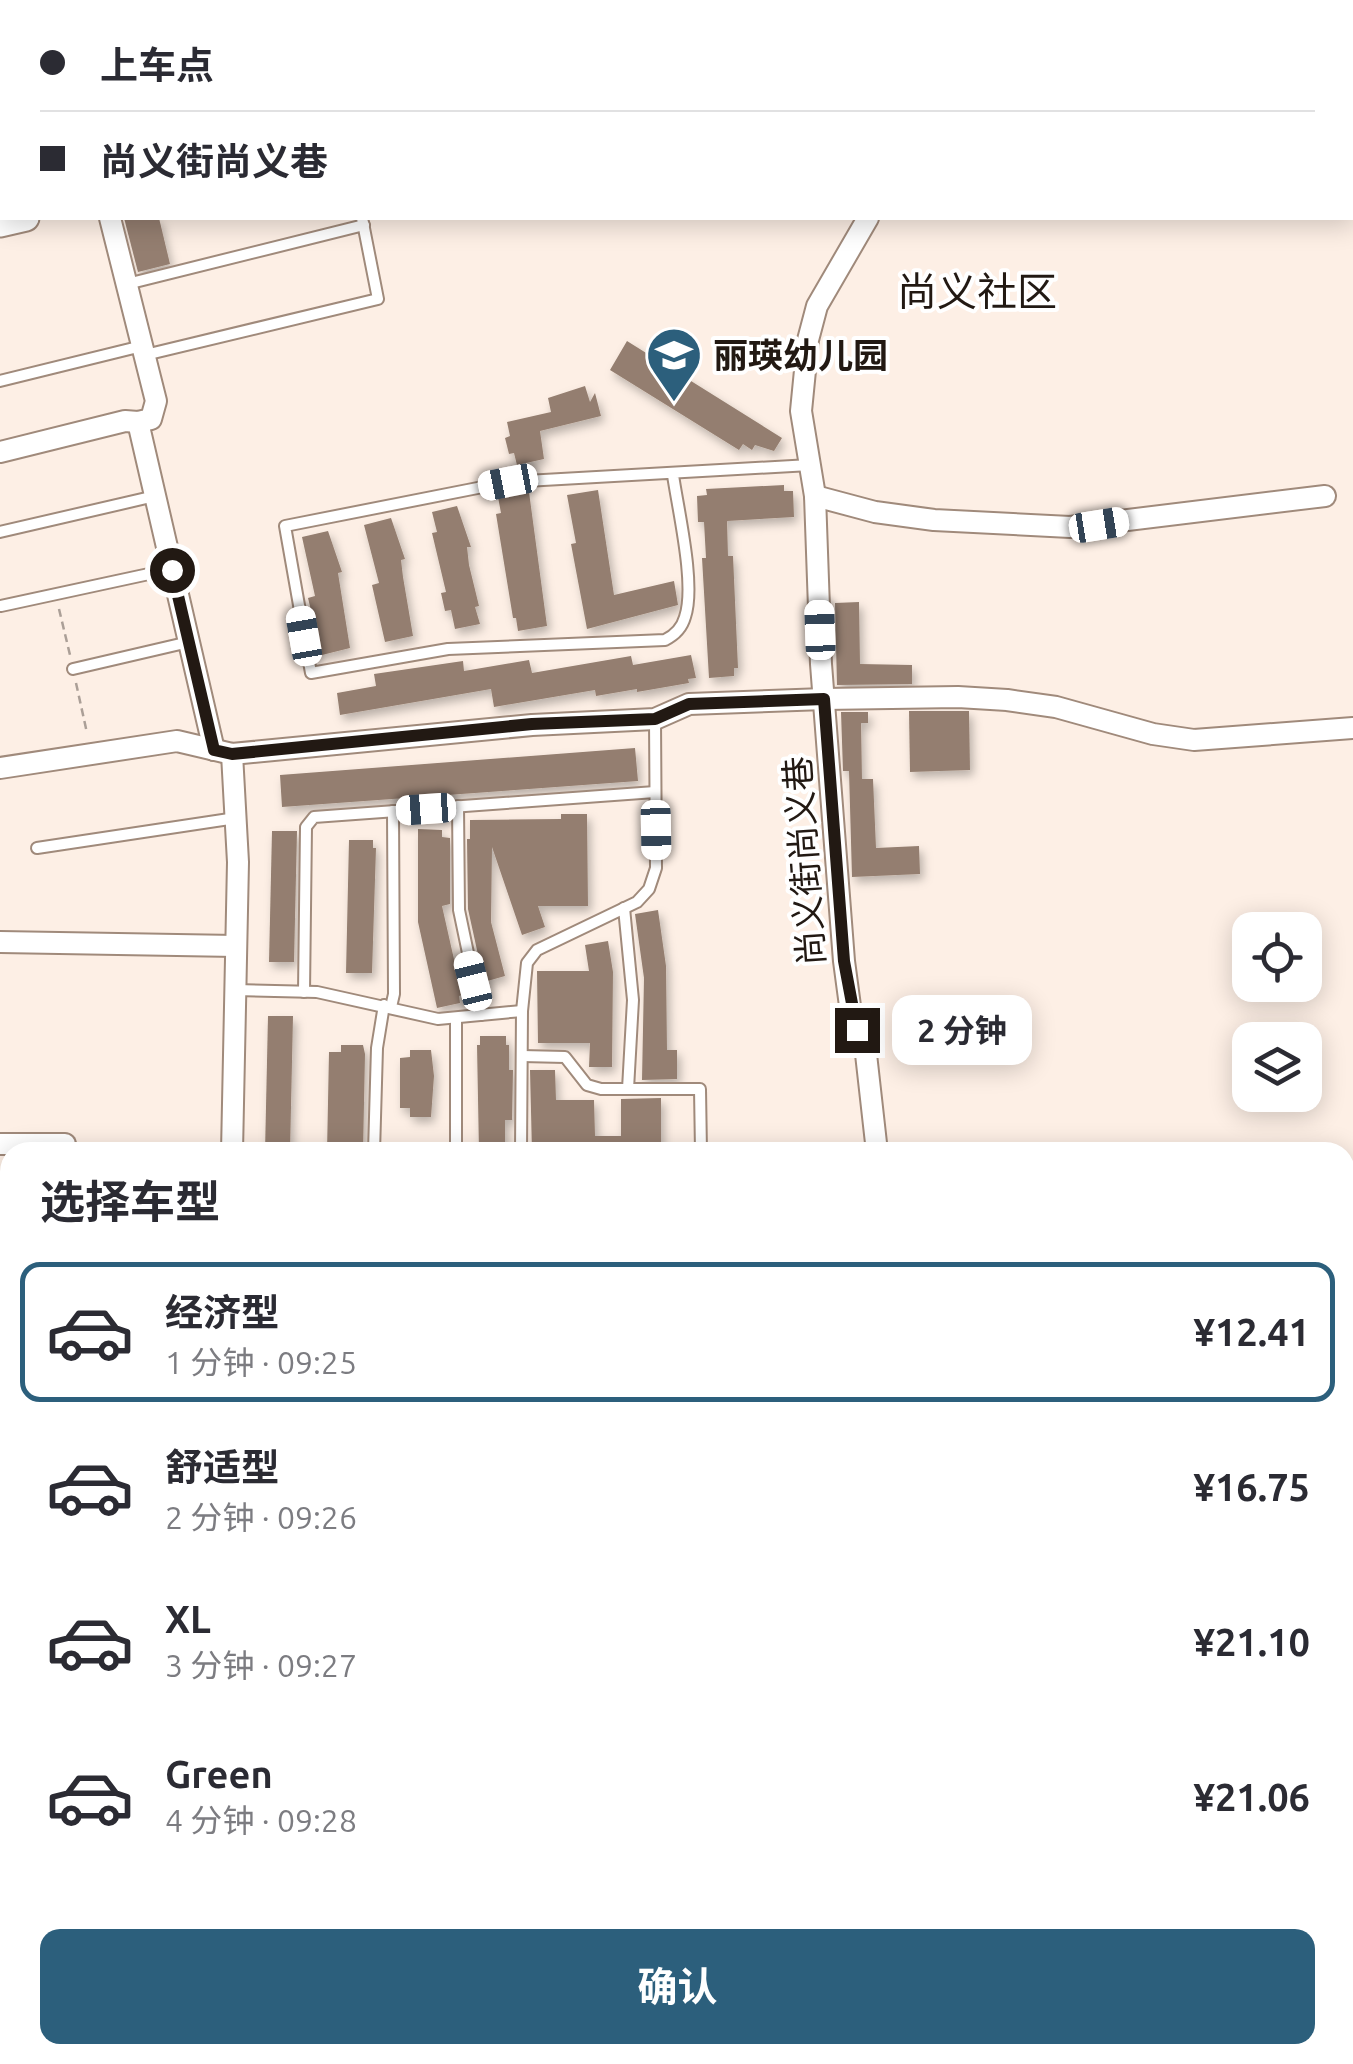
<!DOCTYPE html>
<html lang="zh">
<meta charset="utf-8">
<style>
:root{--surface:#fff;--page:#f7f7f7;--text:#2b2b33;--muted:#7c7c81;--line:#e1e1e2;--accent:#2c5f7c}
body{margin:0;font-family:Ubuntu,"Noto Sans SC",sans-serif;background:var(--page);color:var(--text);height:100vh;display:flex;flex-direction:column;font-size:38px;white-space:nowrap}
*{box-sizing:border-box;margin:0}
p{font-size:32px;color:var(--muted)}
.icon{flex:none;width:55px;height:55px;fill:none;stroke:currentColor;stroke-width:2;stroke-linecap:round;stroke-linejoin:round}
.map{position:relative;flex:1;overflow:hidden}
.details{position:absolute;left:0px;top:1142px;width:1355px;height:922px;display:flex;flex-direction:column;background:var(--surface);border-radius:30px 30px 0 0;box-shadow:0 5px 25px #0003}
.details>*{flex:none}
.hud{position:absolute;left:0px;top:0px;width:1355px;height:220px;box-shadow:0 5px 25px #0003;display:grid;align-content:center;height:220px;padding:0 40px;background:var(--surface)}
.controls{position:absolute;left:1232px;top:912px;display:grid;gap:20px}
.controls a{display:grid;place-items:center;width:90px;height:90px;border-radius:20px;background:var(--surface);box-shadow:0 5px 25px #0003;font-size:50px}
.end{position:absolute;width:45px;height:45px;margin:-22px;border:12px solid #221913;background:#fff;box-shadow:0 0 0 5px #fff}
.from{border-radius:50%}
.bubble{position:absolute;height:70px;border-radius:20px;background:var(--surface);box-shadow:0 5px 25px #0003;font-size:32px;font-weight:700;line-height:70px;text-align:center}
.car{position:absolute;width:30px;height:60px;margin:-30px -15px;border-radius:12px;box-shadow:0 0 8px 2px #0007;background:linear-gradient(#fff 24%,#345 0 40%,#fff 0 76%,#345 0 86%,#fff 0)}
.hud b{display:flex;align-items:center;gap:35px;height:95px;font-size:38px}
.hud b+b{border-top:2px solid var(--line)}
.hud i{width:25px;height:25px;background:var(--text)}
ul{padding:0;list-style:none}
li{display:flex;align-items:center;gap:30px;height:140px;margin:0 20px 15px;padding:0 20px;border:5px solid transparent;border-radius:20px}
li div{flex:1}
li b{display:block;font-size:38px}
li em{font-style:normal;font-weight:700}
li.selected{border-color:var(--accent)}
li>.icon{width:90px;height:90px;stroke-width:1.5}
h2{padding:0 40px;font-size:45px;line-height:120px}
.primary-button{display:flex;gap:20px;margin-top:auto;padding:20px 40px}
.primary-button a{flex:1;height:115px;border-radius:20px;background:var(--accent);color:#fff;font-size:40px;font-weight:700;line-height:115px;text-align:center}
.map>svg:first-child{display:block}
.building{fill:#947e6f;filter:url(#shadow)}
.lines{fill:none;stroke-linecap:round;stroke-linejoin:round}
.service-casing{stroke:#a08a7b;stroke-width:14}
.minor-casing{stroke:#a08a7b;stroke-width:24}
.tertiary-casing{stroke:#a08a7b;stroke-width:29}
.path{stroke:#ab9f97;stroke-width:2.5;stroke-dasharray:8 5;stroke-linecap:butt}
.service{stroke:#fff;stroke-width:10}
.minor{stroke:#fff;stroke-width:20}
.tertiary{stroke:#fff;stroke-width:25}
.route{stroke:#221913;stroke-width:12}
.labels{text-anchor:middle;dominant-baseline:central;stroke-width:8;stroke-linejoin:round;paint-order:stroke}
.poi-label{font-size:35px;font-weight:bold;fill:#221913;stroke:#fff;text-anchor:start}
.street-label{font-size:35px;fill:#221913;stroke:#fff}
.quarter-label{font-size:40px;fill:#221913;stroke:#fff}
</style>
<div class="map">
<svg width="1353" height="2064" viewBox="0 0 1353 2064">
<defs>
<filter id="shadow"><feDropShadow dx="3.5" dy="5.5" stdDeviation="5" flood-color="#0004"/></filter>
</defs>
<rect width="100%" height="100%" fill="#fdefe5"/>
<g class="building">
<path d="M124,218H159L170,264L138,272Z"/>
<path d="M627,341L782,438L774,451L755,445L752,450L743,444L739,450L610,370Z"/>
<path d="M585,386L590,402L595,393L601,416L540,431L544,459L517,465L514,453L509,454L505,438L510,436L507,422L551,412L548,398Z"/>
<path d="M784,485V491H793L794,517L727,521L728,556H733L738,668H734V676L709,678L702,558H706L704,522H698L697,496L707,495L706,489Z"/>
<path d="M598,490L614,595L674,581L678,605L587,629L571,544L576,543L567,495Z"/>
<path d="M529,492L547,626L518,631L516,618H513L496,514L501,513L498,497Z"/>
<path d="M457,506L471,547H467L469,565L479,606L475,607L480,624L455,629L451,610L445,611L441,593L446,592L432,533L437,532L432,512Z"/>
<path d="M391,518L405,559L401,560L403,577L413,636L385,642L372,585L379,583L364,525Z"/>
<path d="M328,531L342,572L338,573L350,648L322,655L308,598L315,596L302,537Z"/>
<path d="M859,602L860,664L912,665V684L837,685L835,603Z"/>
<path d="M691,655L696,678L688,679L689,683L637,692V689L596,696L595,690L494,707L491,689L340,715L337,693L376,686L374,674L463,661L464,671L529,660L532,673L631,656L633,665Z"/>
<path d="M909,711H969L970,770L910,772Z"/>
<path d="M841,712H868V723H861L862,779H873L876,848L919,846L920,874L852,877L849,771H843Z"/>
<path d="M635,748L638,781L282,807L280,775Z"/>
<path d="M561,814H587L588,906H538L545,927L522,935L492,847L491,922L505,976L484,982L468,909L467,839H470V820L561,819Z"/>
<path d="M418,829L442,830V837L450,838V904L442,906L462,995L459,996L460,1003L437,1008L418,922Z"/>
<path d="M272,831H297L294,962H269Z"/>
<path d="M349,840H373V848H376L372,973H346Z"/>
<path d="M658,910L666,966L667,1050H677V1079L642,1080L644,978L635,914Z"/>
<path d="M608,941L613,972L612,1067H589L590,1043H538L537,971H589L585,945Z"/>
<path d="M268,1016H293L290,1152H265Z"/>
<path d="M480,1036H506V1045H509V1070H513L512,1120H505V1152H479L477,1045H480Z"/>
<path d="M341,1045H363L365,1054L363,1152H327L329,1052H341Z"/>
<path d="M410,1050H431L434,1076L431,1117H410V1108H400V1058L410,1057Z"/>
<path d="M530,1070H555L556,1100H594L595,1136H621V1099L661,1098V1152H532Z"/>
</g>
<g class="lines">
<g class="service-casing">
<g id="service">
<path d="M1292,0L1293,2"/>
<path d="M1022,2V0"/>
<path d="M1352,126H1353"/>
<path d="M127,284L364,225"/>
<path d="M145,355L378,299L362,218"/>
<path d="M0,381L142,346"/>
<path d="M673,475C678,510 696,585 685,617C682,628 675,635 665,640L448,649L311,673L285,526L508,482L810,465"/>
<path d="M0,532L155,496"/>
<path d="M1,606L172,569"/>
<path d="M73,669L189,642"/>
<path d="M458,806L459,910L481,1015"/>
<path d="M37,848L236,818"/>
<path d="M624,908L633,1000L628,1089"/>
<path d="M235,990L317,992L438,1019L522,1011"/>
<path d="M304,992L306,827L314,817L655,792"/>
<path d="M391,1007L394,994L393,811"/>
<path d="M522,1056L565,1057L587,1085L601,1089H700L701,1152"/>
<path d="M374,1152L377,1048L384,1005"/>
<path d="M456,1152V1019"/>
<path d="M521,1152L522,1011L527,963L537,950L637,902L649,889L656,868L655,720"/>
<path d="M1345,1354L1353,1353"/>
<path d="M234,2055L235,2064"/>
</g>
</g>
<g class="minor-casing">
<g id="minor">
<path d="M642,0L643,2"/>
<path d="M110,218L156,401L151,419L138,422L214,750"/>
<path d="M868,218L817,306L808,340L801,411L815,496L821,664L844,961L850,1006L866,1054L877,1152"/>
<path d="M0,452L125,421L138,422"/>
<path d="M815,496L875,512L934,520L1070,527L1325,496"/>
<path d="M0,768L177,741L232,754L532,725L655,719L689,704L824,699L958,697L1007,700L1056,707L1153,734L1194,740L1353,728"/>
<path d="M0,942L236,946"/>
<path d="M0,1144H65"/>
<path d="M232,1152L238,862L232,754"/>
<path d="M1345,1218L1353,1229"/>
<path d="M1345,1570L1353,1569"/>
<path d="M0,1802L10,1801"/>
<path d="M1345,1804L1353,1803"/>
<path d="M1345,1916L1353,1917"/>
<path d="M298,2064V2055"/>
<path d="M765,2064L766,2055"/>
</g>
</g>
<g class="tertiary-casing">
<g id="tertiary">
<path d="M796,2L807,0"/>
<path d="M951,2L962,0"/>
<path d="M0,189H2"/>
<path d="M0,224L26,218"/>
</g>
</g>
<g class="path">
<path d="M59,609L70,655"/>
<path d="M76,683L87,733"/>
</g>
<use href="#service" class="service"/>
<use href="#minor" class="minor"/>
<use href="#tertiary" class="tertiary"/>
</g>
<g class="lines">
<path class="route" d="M172,570L214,750L232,754L532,724L655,719L689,704L824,699L844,961L857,1030"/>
</g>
<defs>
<g id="school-pin" transform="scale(2.875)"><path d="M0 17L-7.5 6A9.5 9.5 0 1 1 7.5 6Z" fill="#2c5f7c" stroke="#fff"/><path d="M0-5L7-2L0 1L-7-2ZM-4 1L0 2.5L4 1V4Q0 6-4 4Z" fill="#fff"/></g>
</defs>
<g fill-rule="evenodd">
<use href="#school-pin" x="674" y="355"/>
</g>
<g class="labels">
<g class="poi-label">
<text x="713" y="355">丽瑛幼儿园</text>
</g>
<g class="street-label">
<text transform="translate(804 861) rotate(-94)">尚义街尚义巷</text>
</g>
<g class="quarter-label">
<text x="977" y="291">尚义社区</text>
</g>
</g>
</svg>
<div class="controls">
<a><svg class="icon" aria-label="locate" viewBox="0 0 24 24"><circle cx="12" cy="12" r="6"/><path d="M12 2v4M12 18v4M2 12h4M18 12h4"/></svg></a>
<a><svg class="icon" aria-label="layers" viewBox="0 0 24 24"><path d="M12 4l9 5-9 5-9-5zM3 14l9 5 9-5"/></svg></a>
</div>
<i class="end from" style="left:172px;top:570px"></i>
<i class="end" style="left:857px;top:1030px"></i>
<div class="bubble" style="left:892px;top:995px;width:140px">2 分钟</div>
<i class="car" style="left:508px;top:482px;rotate:259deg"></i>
<i class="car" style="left:1099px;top:525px;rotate:81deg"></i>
<i class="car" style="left:820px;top:630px;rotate:358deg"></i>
<i class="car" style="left:304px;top:636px;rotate:350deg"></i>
<i class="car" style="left:426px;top:809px;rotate:266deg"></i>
<i class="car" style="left:656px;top:830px;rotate:179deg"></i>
<i class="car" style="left:473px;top:981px;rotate:346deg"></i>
<div class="hud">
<b><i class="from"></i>上车点</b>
<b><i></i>尚义街尚义巷</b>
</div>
<section class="details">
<h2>选择车型</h2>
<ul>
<li class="selected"><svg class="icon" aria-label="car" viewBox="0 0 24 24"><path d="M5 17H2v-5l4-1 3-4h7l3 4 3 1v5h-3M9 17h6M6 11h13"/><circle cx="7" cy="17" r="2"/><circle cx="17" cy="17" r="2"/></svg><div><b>经济型</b><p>1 分钟 · 09:25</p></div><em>¥12.41</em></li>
<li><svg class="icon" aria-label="car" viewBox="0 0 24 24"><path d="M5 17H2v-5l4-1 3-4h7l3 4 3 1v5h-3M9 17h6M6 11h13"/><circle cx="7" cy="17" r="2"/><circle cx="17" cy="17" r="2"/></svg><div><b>舒适型</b><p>2 分钟 · 09:26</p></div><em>¥16.75</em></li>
<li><svg class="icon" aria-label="car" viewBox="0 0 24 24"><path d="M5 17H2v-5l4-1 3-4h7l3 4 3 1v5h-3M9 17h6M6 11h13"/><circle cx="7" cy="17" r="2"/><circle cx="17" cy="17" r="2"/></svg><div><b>XL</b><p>3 分钟 · 09:27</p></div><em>¥21.10</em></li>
<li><svg class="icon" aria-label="car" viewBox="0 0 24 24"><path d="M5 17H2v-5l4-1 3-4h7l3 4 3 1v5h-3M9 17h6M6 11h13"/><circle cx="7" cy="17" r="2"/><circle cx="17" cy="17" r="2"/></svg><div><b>Green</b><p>4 分钟 · 09:28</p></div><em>¥21.06</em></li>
</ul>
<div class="primary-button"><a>确认</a></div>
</section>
</div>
